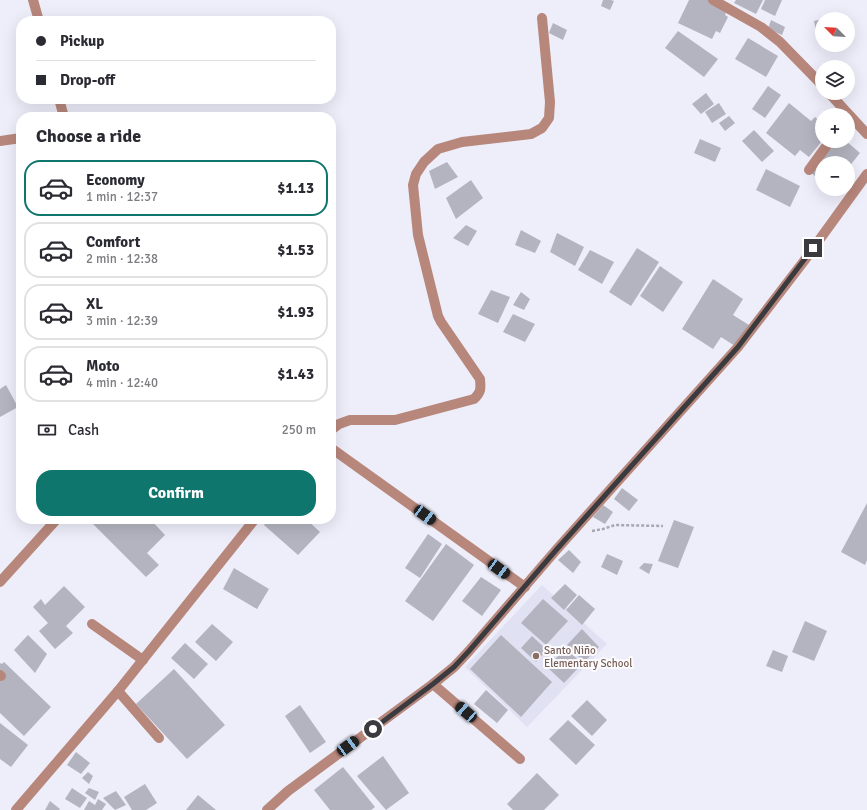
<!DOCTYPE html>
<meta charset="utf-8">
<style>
:root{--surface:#fff;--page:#f7f7f7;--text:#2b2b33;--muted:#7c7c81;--line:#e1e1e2;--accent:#0f766e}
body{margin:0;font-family:Signika,sans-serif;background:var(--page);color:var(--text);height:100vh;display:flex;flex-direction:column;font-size:15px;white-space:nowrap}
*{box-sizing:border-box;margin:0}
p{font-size:13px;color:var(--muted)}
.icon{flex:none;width:22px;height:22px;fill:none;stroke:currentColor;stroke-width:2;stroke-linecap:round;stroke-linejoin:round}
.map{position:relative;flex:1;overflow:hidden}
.drawer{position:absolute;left:16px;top:112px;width:320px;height:412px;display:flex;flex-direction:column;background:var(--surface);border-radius:16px;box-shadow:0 4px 16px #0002}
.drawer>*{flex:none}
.banner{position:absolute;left:16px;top:16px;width:320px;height:88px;border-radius:16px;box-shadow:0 4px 16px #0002;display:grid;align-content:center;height:88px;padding:0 20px;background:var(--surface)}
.needle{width:26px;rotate:294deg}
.buttons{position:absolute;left:815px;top:12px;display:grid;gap:8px}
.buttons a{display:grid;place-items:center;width:40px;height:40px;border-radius:50%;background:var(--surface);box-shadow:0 4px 16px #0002;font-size:20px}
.end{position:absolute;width:18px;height:18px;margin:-9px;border:5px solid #3b3b3f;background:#fff;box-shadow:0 0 0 2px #fff}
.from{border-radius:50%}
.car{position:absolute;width:12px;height:24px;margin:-12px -6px;border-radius:5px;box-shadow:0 0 3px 1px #0007;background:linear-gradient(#222 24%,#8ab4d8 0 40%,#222 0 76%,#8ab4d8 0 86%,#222 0)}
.banner b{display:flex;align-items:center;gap:14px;height:38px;font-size:15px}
.banner b+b{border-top:1px solid var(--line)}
.banner i{width:10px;height:10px;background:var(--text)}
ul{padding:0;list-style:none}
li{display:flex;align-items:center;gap:12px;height:56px;margin:0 8px 6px;padding:0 12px;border:2px solid var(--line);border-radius:16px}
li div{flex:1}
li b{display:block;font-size:15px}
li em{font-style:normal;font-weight:800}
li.selected{border-color:var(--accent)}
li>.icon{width:36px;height:36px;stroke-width:1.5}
h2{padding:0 20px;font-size:18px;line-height:48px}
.pay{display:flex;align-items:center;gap:10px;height:44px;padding:0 20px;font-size:15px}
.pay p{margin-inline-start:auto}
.action{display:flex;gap:8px;margin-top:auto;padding:8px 20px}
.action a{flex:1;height:46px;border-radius:16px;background:var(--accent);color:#fff;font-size:16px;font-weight:800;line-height:46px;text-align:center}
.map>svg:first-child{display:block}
.built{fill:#e0e1f3}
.building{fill:#b4b4c0}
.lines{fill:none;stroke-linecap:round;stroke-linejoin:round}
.path{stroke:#a7a7b0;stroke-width:2.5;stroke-dasharray:3 2;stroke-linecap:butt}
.minor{stroke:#b8877c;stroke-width:10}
.route{stroke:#3b3b3f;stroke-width:5}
.education-dot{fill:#8d6e63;stroke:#fcfcff;stroke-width:1.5}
.labels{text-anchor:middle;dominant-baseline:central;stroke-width:4;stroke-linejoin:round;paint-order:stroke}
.education-label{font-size:11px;fill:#785e54;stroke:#fcfcff;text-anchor:start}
</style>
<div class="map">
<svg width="867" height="810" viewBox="0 0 867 810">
<rect width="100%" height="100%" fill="#edeefa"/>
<path class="built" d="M542,585L607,644L527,727L465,667Z"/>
<g class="building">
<path d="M603,0H611L614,1L610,10L601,6Z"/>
<path d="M689,0H722L730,4L725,15L728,17L720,33L716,31L712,39L678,23Z"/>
<path d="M736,0H763L756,14L734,3Z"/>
<path d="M765,0H782L775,16L761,9Z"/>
<path d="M822,19V39L818,40L814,21Z"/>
<path d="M771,20L785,27L782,35L768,29Z"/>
<path d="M553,23L567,30L563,40L549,33Z"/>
<path d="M678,31L718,59L704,77L665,48Z"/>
<path d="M748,38L778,56L766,77L735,59Z"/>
<path d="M768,86L781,95L765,118L752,109Z"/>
<path d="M706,93L714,104L701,114L692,104Z"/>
<path d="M719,103L726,114L712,123L705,112Z"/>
<path d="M789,103L811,121L815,117L822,123V128L821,129L822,130V141L809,157L800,150L795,156L766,133Z"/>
<path d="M729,116L735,123L725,131L719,123Z"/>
<path d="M754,130L774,151L762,162L742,141Z"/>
<path d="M700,139L721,148L715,162L694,153Z"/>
<path d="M835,141H846L860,153L848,168V163H822V180L821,181L810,172Z"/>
<path d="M447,162L458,177L435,189L429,171Z"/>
<path d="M766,169L800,186L790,207L756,190Z"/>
<path d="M471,180L483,198L456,219L446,198Z"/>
<path d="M466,225L477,231L468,246L453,238Z"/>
<path d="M521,230L541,241L535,253L515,245Z"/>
<path d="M557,233L584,247L575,266L550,252Z"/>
<path d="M637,248L659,262L631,306L609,292Z"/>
<path d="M590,250L614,262L602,284L578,270Z"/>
<path d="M660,266L683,282L663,312L640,296Z"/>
<path d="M713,279L743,299L733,315L749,325L735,346L721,337L713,349L682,329Z"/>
<path d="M491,290L510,297L498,323L478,314Z"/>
<path d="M521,292L530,299L524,310L513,305Z"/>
<path d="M513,314L535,324L525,342L503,332Z"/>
<path d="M6,385L18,407L0,417V389Z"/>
<path d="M622,488L638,500L629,511L614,499Z"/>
<path d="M867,503V560L865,565L841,552Z"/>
<path d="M603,505L613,512L605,524L593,517Z"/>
<path d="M88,519H117L118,521L120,519H150L165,535L147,553L159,565L146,577Z"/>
<path d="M269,519H306L320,532L298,555L264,525Z"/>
<path d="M674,520L694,527L678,568L658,561Z"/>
<path d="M428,534L442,544L420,578L405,568Z"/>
<path d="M446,544L474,565L433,621L405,601Z"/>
<path d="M569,550L581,562L573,573L558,560Z"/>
<path d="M607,554L623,561L617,575L601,567Z"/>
<path d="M644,563L653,564L649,574L639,568Z"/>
<path d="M234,568L269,589L257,609L223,589Z"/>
<path d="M481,577L501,590L482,616L462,601Z"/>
<path d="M565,584L577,595L564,610L551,598Z"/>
<path d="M64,586L85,607L66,626L73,633L55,649L39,631L48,623L33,607L41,599L45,605Z"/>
<path d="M579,595L595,609L582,625L566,610Z"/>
<path d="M543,599L568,621L546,645L521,623Z"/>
<path d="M805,621L827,631L814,661L792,652Z"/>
<path d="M212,624L233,642L216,661L195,642Z"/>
<path d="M582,629L599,647L584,662L567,645Z"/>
<path d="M28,635L47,654L35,673L14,650Z"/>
<path d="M501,635L552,682L521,717L470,669Z"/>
<path d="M532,636L547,650L536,662L521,648Z"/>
<path d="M185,643L208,664L194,679L171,658Z"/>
<path d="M566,648L582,664L564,683L547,667Z"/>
<path d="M773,650L788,656L782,672L766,666Z"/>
<path d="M4,662L51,707L24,736L0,713V663L2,664Z"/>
<path d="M174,669L225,725L187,759L136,704Z"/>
<path d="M486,690L508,710L497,723L474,704Z"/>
<path d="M587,700L607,720L592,736L571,716Z"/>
<path d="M300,705L326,742L310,753L285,716Z"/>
<path d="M568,720L595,745L576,765L549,739Z"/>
<path d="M0,723L28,745L11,767L0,759Z"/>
<path d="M76,752L90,763L81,774L67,765Z"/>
<path d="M383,756L409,793L386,810L357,776Z"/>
<path d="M343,767L375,807L371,810H330L314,790Z"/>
<path d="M88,772L93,776L89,784L82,778Z"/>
<path d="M537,773L559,795L544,810H513L507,804Z"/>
<path d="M145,784L157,803L146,810H132L124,797Z"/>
<path d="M72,788L87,798L80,808L65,799Z"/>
<path d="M89,788L99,792L95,800L85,793Z"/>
<path d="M116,791L126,805L115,810L103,798Z"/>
<path d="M198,795L216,810H186Z"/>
<path d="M98,799L106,804L102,810H84L89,801L95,805Z"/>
<path d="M50,801L60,809L59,810H45Z"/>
</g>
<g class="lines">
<path class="path" d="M592,531L603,529L615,525L663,526"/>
<g class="minor">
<path d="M33,0L39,21"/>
<path d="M713,0L761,27L780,42L822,85"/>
<path d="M829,93L867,134"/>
<path d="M59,99L64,117"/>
<path d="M0,141L21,138"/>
<path d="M809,170L830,141"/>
<path d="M331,430L339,424L350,420H395L474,399C481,392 481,389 480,379L441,322L438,316L418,235L413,185L416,174L424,162L438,149L462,142L531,134L542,128L549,118L550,102L542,18"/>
<path d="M331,448L525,587"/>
<path d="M0,582L57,519"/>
<path d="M92,624L143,660"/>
<path d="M0,675L1,676"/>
<path d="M433,684L520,759"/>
<path d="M118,691L159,738"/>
<path d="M16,810L118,691L255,519"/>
<path d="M267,810L288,791L433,684L454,667L469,651L557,549L738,347L804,261L867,174"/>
</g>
</g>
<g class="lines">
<path class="route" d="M373,729L433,684L454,667L469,651L557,549L738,347L813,248"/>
</g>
<circle class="education-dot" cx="536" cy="656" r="4"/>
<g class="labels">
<g class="education-label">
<text x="544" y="650">Santo Niño<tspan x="544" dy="13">Elementary School</tspan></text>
</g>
</g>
</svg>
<div class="buttons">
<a><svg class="needle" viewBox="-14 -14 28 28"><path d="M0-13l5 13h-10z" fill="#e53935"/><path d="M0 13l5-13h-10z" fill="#7c7c81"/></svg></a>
<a><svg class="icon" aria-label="layers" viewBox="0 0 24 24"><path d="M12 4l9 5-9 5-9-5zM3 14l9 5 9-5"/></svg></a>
<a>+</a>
<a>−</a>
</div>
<i class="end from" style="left:373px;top:729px"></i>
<i class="end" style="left:813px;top:248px"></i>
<i class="car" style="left:425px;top:515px;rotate:126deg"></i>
<i class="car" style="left:499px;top:569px;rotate:126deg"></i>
<i class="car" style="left:466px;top:712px;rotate:311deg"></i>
<i class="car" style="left:348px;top:746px;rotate:54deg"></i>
<div class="banner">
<b><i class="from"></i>Pickup</b>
<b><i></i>Drop-off</b>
</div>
<section class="drawer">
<h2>Choose a ride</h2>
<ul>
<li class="selected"><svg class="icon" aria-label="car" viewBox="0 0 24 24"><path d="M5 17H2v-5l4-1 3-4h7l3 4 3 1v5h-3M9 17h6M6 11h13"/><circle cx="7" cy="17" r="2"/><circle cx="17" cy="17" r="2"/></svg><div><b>Economy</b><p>1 min · 12:37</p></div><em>$1.13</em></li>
<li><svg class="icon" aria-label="car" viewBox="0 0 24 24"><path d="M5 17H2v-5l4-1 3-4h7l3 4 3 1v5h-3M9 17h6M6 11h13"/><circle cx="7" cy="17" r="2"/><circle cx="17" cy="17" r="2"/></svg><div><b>Comfort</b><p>2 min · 12:38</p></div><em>$1.53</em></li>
<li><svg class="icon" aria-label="car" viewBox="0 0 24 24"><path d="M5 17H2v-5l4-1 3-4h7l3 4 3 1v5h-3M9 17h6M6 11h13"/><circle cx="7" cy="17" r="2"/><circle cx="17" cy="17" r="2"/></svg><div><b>XL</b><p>3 min · 12:39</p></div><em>$1.93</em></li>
<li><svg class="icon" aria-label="car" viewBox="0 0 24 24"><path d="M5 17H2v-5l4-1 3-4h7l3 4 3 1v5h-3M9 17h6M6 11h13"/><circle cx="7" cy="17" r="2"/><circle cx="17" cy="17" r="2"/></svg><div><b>Moto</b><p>4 min · 12:40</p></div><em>$1.43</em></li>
</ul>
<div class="pay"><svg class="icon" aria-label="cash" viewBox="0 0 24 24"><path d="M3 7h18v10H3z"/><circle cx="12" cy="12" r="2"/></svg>Cash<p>250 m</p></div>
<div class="action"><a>Confirm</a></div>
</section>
</div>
